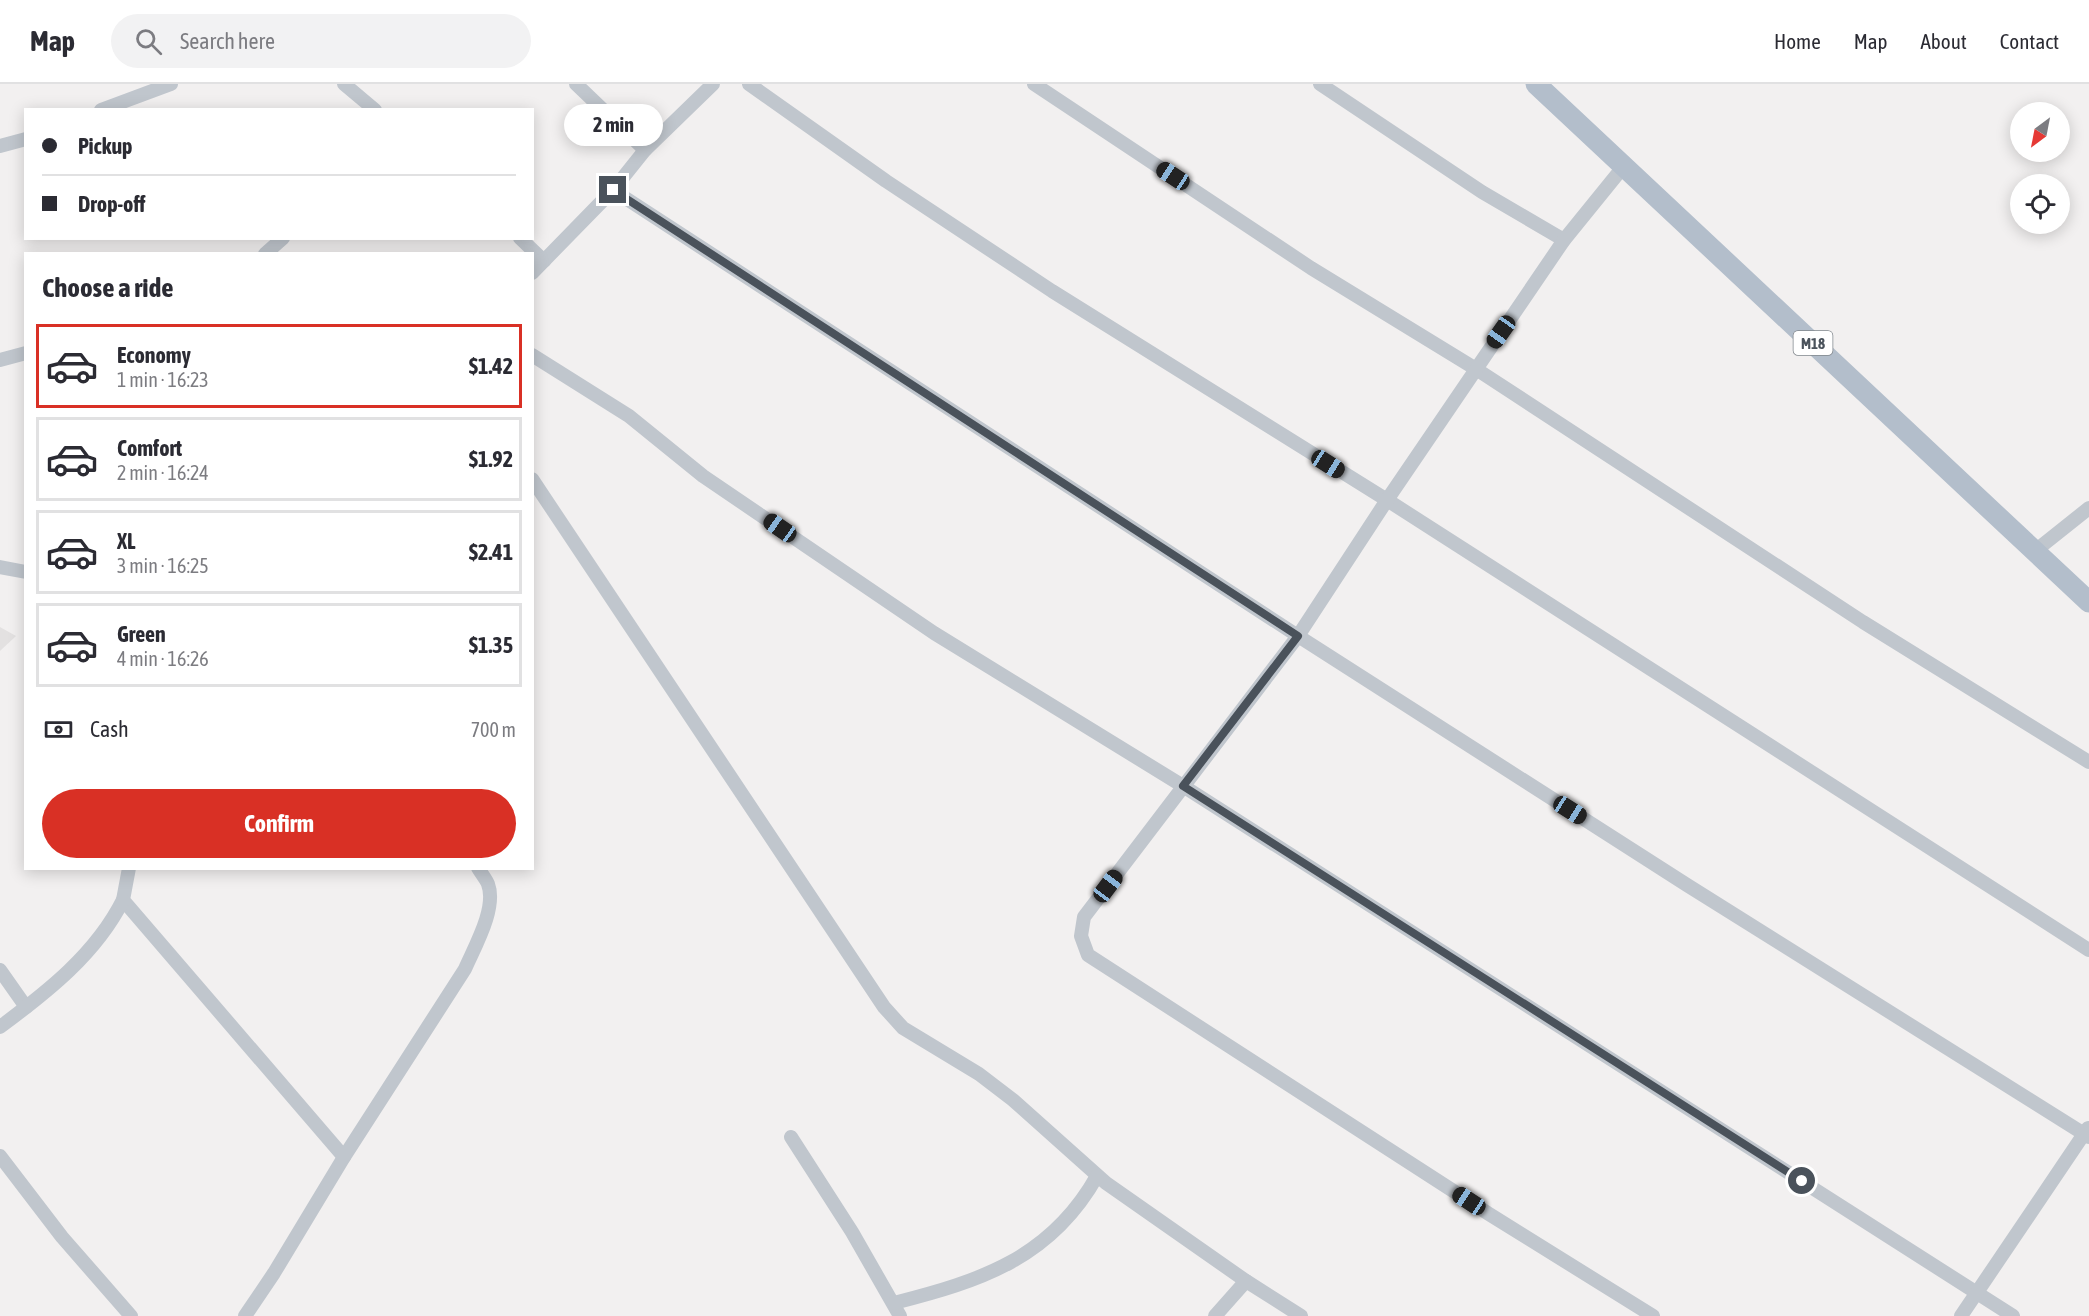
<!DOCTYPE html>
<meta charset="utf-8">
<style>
:root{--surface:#fff;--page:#f2f2f3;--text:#2b2b33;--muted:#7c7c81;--line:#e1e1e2;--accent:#d93025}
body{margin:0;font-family:"Asap Condensed",sans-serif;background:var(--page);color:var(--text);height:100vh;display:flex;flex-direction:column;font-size:22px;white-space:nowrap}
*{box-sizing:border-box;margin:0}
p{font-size:20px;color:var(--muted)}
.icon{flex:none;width:33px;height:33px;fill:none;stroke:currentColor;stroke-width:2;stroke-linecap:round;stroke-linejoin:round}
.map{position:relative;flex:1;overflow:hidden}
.drawer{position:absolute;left:24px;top:168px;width:510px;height:618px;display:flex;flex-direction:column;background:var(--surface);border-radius:0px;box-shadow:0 3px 15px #0003}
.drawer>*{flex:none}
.hud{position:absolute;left:24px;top:24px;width:510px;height:132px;border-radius:0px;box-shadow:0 3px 15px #0003;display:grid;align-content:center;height:132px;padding:0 18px;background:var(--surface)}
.needle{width:39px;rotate:212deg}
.buttons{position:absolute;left:2010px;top:18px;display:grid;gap:12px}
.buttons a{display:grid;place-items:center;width:60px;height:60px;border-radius:50%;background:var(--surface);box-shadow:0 3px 15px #0003;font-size:30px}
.end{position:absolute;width:27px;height:27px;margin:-14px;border:8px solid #4a525b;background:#fff;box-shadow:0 0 0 3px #fff}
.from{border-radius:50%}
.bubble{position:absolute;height:42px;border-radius:21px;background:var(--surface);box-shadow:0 3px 15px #0003;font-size:20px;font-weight:700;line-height:42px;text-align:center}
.car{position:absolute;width:18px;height:36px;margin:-18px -9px;border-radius:8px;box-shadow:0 0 4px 2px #0007;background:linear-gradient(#222 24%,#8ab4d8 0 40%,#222 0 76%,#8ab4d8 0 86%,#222 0)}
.hud b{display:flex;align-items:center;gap:21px;height:57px;font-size:22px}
.hud b+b{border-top:2px solid var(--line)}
.hud i{width:15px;height:15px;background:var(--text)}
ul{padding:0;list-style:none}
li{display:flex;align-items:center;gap:18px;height:84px;margin:0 12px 9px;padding:0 6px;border:3px solid var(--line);border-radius:0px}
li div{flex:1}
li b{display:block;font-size:22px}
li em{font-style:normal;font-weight:700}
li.on{border-color:var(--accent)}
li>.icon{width:54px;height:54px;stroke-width:1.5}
h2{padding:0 18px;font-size:27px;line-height:72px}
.pay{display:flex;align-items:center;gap:15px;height:66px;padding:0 18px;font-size:22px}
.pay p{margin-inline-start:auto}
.cta{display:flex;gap:12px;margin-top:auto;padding:12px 18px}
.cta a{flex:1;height:69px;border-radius:36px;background:var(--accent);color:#fff;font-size:24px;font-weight:700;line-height:69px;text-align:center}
header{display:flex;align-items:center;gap:36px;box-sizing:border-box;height:84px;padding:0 30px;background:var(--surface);border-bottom:2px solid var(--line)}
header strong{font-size:28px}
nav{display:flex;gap:33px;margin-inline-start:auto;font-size:21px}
.search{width:420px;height:54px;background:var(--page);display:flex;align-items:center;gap:15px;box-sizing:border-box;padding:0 21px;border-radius:33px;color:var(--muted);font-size:22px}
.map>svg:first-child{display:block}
.education{fill:#e3e1e1}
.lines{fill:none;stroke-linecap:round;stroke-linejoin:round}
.minor{stroke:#c0c6cd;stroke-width:14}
.primary{stroke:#b3becb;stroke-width:21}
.route{stroke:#4a525b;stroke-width:8}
.labels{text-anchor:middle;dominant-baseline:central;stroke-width:6;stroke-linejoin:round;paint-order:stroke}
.shield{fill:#fff;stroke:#80868c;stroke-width:1.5}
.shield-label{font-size:15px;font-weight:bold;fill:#4a525b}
</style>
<header>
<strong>Map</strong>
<div class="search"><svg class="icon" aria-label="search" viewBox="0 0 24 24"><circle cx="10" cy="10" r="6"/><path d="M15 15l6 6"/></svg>Search here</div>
<nav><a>Home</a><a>Map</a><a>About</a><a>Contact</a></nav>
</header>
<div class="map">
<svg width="2089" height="1232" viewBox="0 0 2089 1232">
<rect width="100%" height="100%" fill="#f2f0f0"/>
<path class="education" d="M0,543L16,552L0,567Z"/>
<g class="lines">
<g class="minor">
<path d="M344,0L375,26"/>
<path d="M576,0L645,66"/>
<path d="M749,0L886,97L1052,207L1387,416L2089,866"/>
<path d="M1034,0L1311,184L1476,285L1863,538L2089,678"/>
<path d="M1320,0L1482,108L1564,156"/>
<path d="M101,26L171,0"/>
<path d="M0,62L26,55"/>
<path d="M1624,82L1564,156L1387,416L1298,552L1084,833L1081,852L1088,871L1489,1130L1653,1232"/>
<path d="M613,106L1298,552L1687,801L2089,1053"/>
<path d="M520,154L544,177"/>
<path d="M265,170L283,154"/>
<path d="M532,189L613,106L645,66L713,0"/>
<path d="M532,271L629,332L703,392L934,549L1183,702L2013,1232"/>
<path d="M0,276L26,269"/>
<path d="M532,395L884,923L903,944L979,990L1013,1016L1106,1099L1246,1197L1301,1232"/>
<path d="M2035,467L2089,424"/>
<path d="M0,483L26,488"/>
<path d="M129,784L123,816L344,1073"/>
<path d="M0,886L26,923"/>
<path d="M0,943C47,908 96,870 123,816"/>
<path d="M791,1053L852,1148L900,1232"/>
<path d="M0,1072L62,1153L131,1232"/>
<path d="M894,1219C981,1197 1051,1174 1097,1092"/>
<path d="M245,1232L274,1189L344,1073L465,885C475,862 497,824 488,800C486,795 481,789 478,784"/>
<path d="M1215,1232L1246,1197"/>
<path d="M1961,1232L2088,1044"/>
</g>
<path class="primary" d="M1536,0L2089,518"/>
</g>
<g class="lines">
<path class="route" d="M613,106L1298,552L1183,702L1802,1097"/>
</g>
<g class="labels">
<rect class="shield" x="1793.5" y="247" width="39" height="24" rx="4.5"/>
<g class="shield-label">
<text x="1813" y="259">M18</text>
</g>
</g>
</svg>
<div class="buttons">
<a><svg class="needle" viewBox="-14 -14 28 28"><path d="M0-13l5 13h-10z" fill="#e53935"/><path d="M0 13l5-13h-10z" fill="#7c7c81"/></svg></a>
<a><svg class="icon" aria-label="locate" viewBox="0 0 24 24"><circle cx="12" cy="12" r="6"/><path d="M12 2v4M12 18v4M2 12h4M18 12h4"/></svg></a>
</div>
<i class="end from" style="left:1802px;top:1097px"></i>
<i class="end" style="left:613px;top:106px"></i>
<div class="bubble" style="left:564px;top:20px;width:99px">2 min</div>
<i class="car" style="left:1173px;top:92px;rotate:303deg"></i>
<i class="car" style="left:1501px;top:248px;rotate:215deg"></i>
<i class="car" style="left:1328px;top:380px;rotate:122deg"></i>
<i class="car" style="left:780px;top:444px;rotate:305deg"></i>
<i class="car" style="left:1570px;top:726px;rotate:122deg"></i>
<i class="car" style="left:1108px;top:802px;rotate:37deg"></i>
<i class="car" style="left:1469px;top:1117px;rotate:303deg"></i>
<div class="hud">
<b><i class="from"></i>Pickup</b>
<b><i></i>Drop-off</b>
</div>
<section class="drawer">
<h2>Choose a ride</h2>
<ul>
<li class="on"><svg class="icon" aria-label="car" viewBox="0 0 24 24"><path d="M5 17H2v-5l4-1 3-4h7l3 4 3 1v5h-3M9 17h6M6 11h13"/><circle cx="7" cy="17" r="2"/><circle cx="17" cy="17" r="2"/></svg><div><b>Economy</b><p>1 min · 16:23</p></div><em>$1.42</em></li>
<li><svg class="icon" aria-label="car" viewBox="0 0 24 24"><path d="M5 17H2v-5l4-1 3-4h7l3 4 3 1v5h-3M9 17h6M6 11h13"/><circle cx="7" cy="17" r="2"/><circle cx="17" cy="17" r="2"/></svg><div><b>Comfort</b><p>2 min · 16:24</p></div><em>$1.92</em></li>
<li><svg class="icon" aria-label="car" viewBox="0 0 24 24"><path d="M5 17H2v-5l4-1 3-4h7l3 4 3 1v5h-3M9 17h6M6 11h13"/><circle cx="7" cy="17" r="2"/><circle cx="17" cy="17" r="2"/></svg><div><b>XL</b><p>3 min · 16:25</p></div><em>$2.41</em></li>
<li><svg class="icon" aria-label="car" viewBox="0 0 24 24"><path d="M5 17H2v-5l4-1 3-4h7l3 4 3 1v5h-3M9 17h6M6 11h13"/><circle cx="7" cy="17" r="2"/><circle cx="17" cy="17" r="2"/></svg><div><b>Green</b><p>4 min · 16:26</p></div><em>$1.35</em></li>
</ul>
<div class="pay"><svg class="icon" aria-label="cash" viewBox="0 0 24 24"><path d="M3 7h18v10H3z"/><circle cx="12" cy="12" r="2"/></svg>Cash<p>700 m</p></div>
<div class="cta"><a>Confirm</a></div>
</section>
</div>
